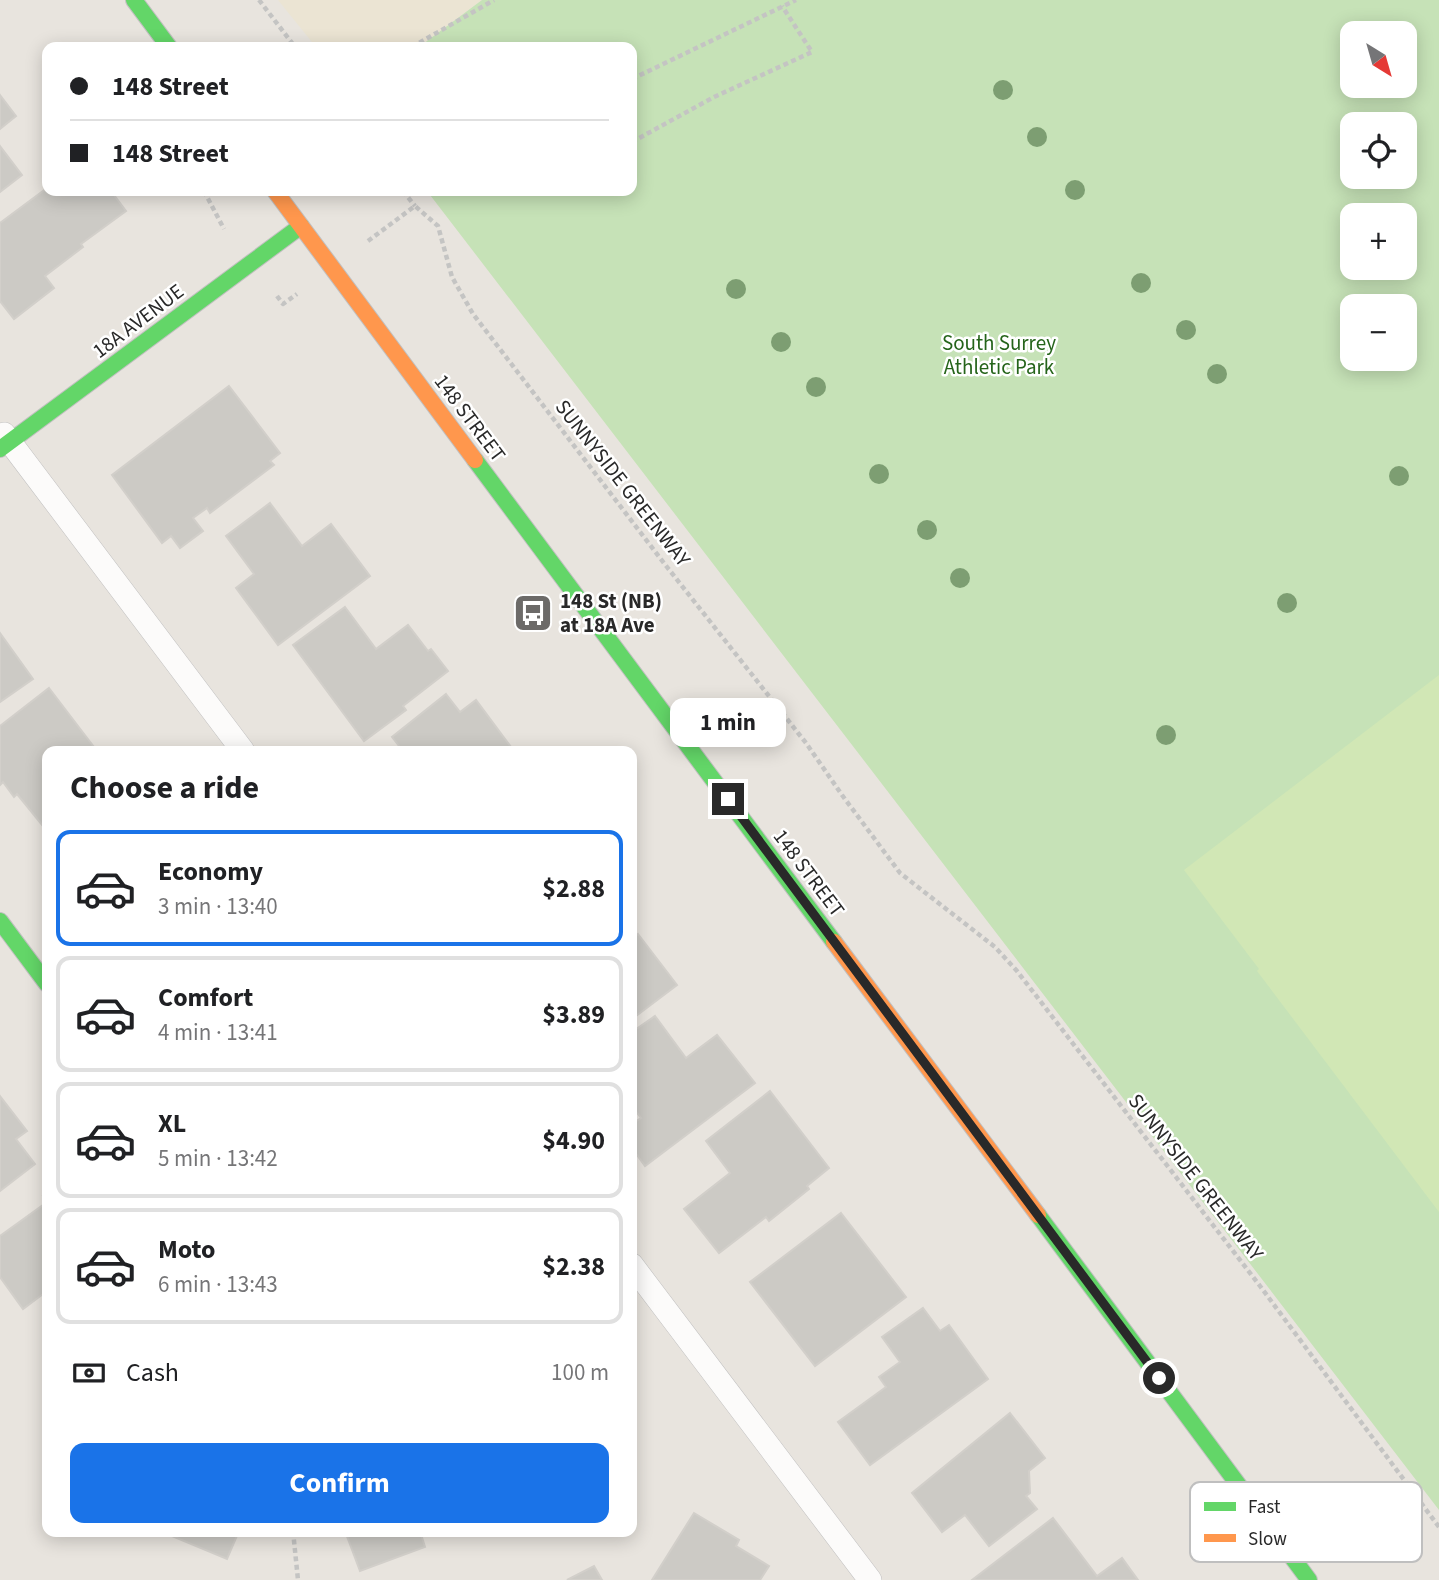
<!DOCTYPE html>
<meta charset="utf-8">
<style>
:root{--surface:#fff;--page:#f2f2f2;--text:#202124;--muted:#757577;--line:#e0e0e0;--accent:#1a73e8}
body{margin:0;font-family:"Source Sans 3",sans-serif;background:var(--page);color:var(--text);height:100vh;display:flex;flex-direction:column;font-size:26px;white-space:nowrap}
*{box-sizing:border-box;margin:0}
p{font-size:23px;color:var(--muted)}
.icon{flex:none;width:38px;height:38px;fill:none;stroke:currentColor;stroke-width:2;stroke-linecap:round;stroke-linejoin:round}
.map{position:relative;flex:1;overflow:hidden}
.sheet{position:absolute;left:42px;top:746px;width:595px;height:791px;display:flex;flex-direction:column;background:var(--surface);border-radius:14px;box-shadow:0 4px 18px #0003}
.sheet>*{flex:none}
.hud{position:absolute;left:42px;top:42px;width:595px;height:154px;border-radius:14px;box-shadow:0 4px 18px #0003;display:grid;align-content:center;height:154px;padding:0 28px;background:var(--surface)}
.needle{width:46px;rotate:143deg}
.tools{position:absolute;left:1340px;top:21px;display:grid;gap:14px}
.tools a{display:grid;place-items:center;width:77px;height:77px;border-radius:14px;background:var(--surface);box-shadow:0 4px 18px #0003;font-size:35px}
.end{position:absolute;width:32px;height:32px;margin:-16px;border:9px solid #292929;background:#fff;box-shadow:0 0 0 4px #fff}
.from{border-radius:50%}
.bubble{position:absolute;height:49px;border-radius:14px;background:var(--surface);box-shadow:0 4px 18px #0003;font-size:23px;font-weight:700;line-height:49px;text-align:center}
.hud b{display:flex;align-items:center;gap:24px;height:66px;font-size:26px}
.hud b+b{border-top:2px solid var(--line)}
.hud i{width:18px;height:18px;background:var(--text)}
ul{padding:0;list-style:none}
li{display:flex;align-items:center;gap:21px;height:116px;margin:0 14px 10px;padding:0 14px;border:4px solid var(--line);border-radius:14px}
li div{flex:1}
li b{display:block;font-size:26px}
li em{font-style:normal;font-weight:700}
li.on{border-color:var(--accent)}
li>.icon{width:63px;height:63px;stroke-width:1.5}
h2{padding:0 28px;font-size:32px;line-height:84px}
.pay{display:flex;align-items:center;gap:18px;height:77px;padding:0 28px;font-size:26px}
.pay p{margin-inline-start:auto}
.primary-button{display:flex;gap:14px;margin-top:auto;padding:14px 28px}
.primary-button a{flex:1;height:80px;border-radius:14px;background:var(--accent);color:#fff;font-size:28px;font-weight:700;line-height:80px;text-align:center}
.map>svg:first-child{display:block}
.education{fill:#ebe4d3}
.green{fill:#c6e2b7;fill-rule:evenodd}
.pitch{fill:#d1e7b5}
.building{fill:#cccac5;stroke:#d2cfca;stroke-width:2}
.lines{fill:none;stroke-linecap:round;stroke-linejoin:round}
.lane-casing{stroke:#c1c0c0;stroke-width:24}
.fast-casing{stroke:#c1c0c0;stroke-width:18}
.slow-casing{stroke:#c1c0c0;stroke-width:18}
.path{stroke:#c4c4c3;stroke-width:4.5;stroke-dasharray:5 3.5;stroke-linecap:butt}
.lane{stroke:#fcfbfa;stroke-width:23}
.fast{stroke:#63d668;stroke-width:16}
.slow{stroke:#ff974d;stroke-width:16}
.tree{fill:#7d9e72}
.route{stroke:#292929;stroke-width:9}
.labels{text-anchor:middle;dominant-baseline:central;stroke-width:5;stroke-linejoin:round;paint-order:stroke}
.street-label{font-size:21px;fill:#292929;stroke:#fff}
.park-label{font-size:21px;fill:#25641a;stroke:#fff}
.poi-label{font-size:21px;font-weight:bold;fill:#292929;stroke:#fff;text-anchor:start}
.key{fill:#fff;stroke:#bfbfbf;stroke-width:2}
.key-label{font-size:19px;fill:#292929}
</style>
<div class="map">
<svg width="1439" height="1580" viewBox="0 0 1439 1580">
<rect width="100%" height="100%" fill="#e8e4de"/>
<path class="education" d="M278,0H482L419,47H316Z"/>
<path class="green" d="M482,0H1439V1510L427,191H632V47H419ZM1353,33H1405V86H1353ZM1353,124H1405V177H1353ZM1353,215H1405V268H1353ZM1353,306H1405V359H1353Z"/>
<path class="pitch" d="M1439,675V1212L1257,971L1259,969L1184,870Z"/>
<g class="building">
<path d="M0,95L16,116L0,129Z"/>
<path d="M0,146L22,175L0,192Z"/>
<path d="M47,188V191H111L126,211L81,244L83,247L45,276L54,288L14,319L0,301V223Z"/>
<path d="M229,386L280,453L270,461L274,465L210,513L207,508L193,518L203,531L180,548L171,536L162,543L112,475Z"/>
<path d="M270,503L302,546L331,524L370,576L278,645L236,588L254,574L226,536Z"/>
<path d="M345,607L376,649L408,625L428,651L431,649L448,671L403,706L406,710L364,741L293,645Z"/>
<path d="M0,633L33,679L0,702Z"/>
<path d="M49,688L97,751H47V823L43,826L17,794L14,797L3,782L0,785V726Z"/>
<path d="M446,694L460,712L476,700L514,751H403L392,737Z"/>
<path d="M638,934L677,985L632,1019V939Z"/>
<path d="M655,1016L686,1058L717,1035L755,1083L645,1166L632,1148V1124L641,1118L632,1106V1032Z"/>
<path d="M770,1091L829,1168L807,1186L809,1189L769,1221L766,1217L719,1253L684,1209L730,1173L706,1141Z"/>
<path d="M0,1096L27,1131L16,1139L35,1164L0,1191Z"/>
<path d="M47,1194V1291L23,1309L0,1277V1236L47,1202L43,1196Z"/>
<path d="M841,1213L906,1297L815,1366L750,1282Z"/>
<path d="M923,1308L940,1331L949,1325L988,1379L870,1465L838,1422L886,1387L879,1377L900,1362L882,1337Z"/>
<path d="M1010,1413L1045,1458L1029,1471L1030,1493L1026,1496L1037,1509L989,1546L965,1515L942,1532L912,1493Z"/>
<path d="M694,1513L739,1540L736,1546L769,1566L760,1580H652Z"/>
<path d="M1053,1518L1097,1576L1122,1558L1138,1580H972Z"/>
<path d="M160,1531H239L227,1559Z"/>
<path d="M345,1531H420L425,1547L360,1571Z"/>
<path d="M594,1566L602,1580H567Z"/>
</g>
<g class="lines">
<g class="lane-casing">
<g id="lane">
<path d="M4,434L243,751"/>
<path d="M632,1265L870,1580"/>
</g>
</g>
<g class="fast-casing">
<g id="fast">
<path d="M134,0L169,47"/>
<path d="M0,449L301,226"/>
<path d="M475,460L834,942"/>
<path d="M0,921L47,984"/>
<path d="M1038,1215L1309,1580"/>
</g>
</g>
<g class="slow-casing">
<g id="slow">
<path d="M275,191L475,460"/>
<path d="M834,942L1038,1215"/>
</g>
</g>
<g class="path">
<path d="M259,0L295,47"/>
<path d="M412,47L494,0"/>
<path d="M632,79L796,0"/>
<path d="M632,142L714,97L812,52L782,6"/>
<path d="M204,191L224,229"/>
<path d="M403,191L415,206"/>
<path d="M368,241L415,206L438,226L452,277L473,314L667,567L806,743L842,795L900,873L995,947L1017,971L1260,1286L1439,1527"/>
<path d="M277,296L283,304L297,294"/>
<path d="M293,1531L298,1580"/>
</g>
<use href="#lane" class="lane"/>
<use href="#fast" class="fast"/>
<use href="#slow" class="slow"/>
</g>
<g class="tree">
<circle cx="1003" cy="90" r="10"/>
<circle cx="1037" cy="137" r="10"/>
<circle cx="1075" cy="190" r="10"/>
<circle cx="1141" cy="283" r="10"/>
<circle cx="736" cy="289" r="10"/>
<circle cx="1186" cy="330" r="10"/>
<circle cx="781" cy="342" r="10"/>
<circle cx="1217" cy="374" r="10"/>
<circle cx="816" cy="387" r="10"/>
<circle cx="879" cy="474" r="10"/>
<circle cx="1399" cy="476" r="10"/>
<circle cx="927" cy="530" r="10"/>
<circle cx="960" cy="578" r="10"/>
<circle cx="1287" cy="603" r="10"/>
<circle cx="1166" cy="735" r="10"/>
</g>
<g class="lines">
<path class="route" d="M728,799L1159,1378"/>
</g>
<defs>
<g id="bus-square" transform="scale(2.0125)"><rect x="-9" y="-9" width="18" height="18" rx="4" fill="#6c6a68" stroke="#fff"/><path d="M-5-6H5V4H4V6H2V4H-2V6H-4V4H-5ZM-3.5-4V0h7V-4ZM-3.5 1.2v1.5H-2V1.2ZM2 1.2v1.5H3.5V1.2Z" fill="#fff"/></g>
</defs>
<g fill-rule="evenodd">
<use href="#bus-square" x="533" y="613"/>
</g>
<g class="labels">
<g class="street-label">
<text transform="translate(138 321) rotate(-37)">18A AVENUE</text>
<text transform="translate(470 418) rotate(53)">148 STREET</text>
<text transform="translate(623 483) rotate(52)">SUNNYSIDE GREENWAY</text>
<text transform="translate(809 873) rotate(53)">148 STREET</text>
<text transform="translate(1196 1177) rotate(52)">SUNNYSIDE GREENWAY</text>
</g>
<g class="park-label">
<text x="999" y="343">South Surrey<tspan x="999" dy="24">Athletic Park</tspan></text>
</g>
<g class="poi-label">
<text x="560" y="601">148 St (NB)<tspan x="560" dy="24">at 18A Ave</tspan></text>
</g>
</g>
<rect x="1190" y="1482" width="232" height="80" rx="10" class="key"/>
<rect x="1204" y="1502" width="32" height="9" fill="#63d668"/>
<rect x="1204" y="1534" width="32" height="8" fill="#ff974d"/>
<g class="key-label">
<text x="1248" y="1513">Fast</text>
<text x="1248" y="1545">Slow</text>
</g>
</svg>
<div class="tools">
<a><svg class="needle" viewBox="-14 -14 28 28"><path d="M0-13l5 13h-10z" fill="#e53935"/><path d="M0 13l5-13h-10z" fill="#757577"/></svg></a>
<a><svg class="icon" aria-label="locate" viewBox="0 0 24 24"><circle cx="12" cy="12" r="6"/><path d="M12 2v4M12 18v4M2 12h4M18 12h4"/></svg></a>
<a>+</a>
<a>−</a>
</div>
<i class="end from" style="left:1159px;top:1378px"></i>
<i class="end" style="left:728px;top:799px"></i>
<div class="bubble" style="left:670px;top:698px;width:116px">1 min</div>
<div class="hud">
<b><i class="from"></i>148 Street</b>
<b><i></i>148 Street</b>
</div>
<section class="sheet">
<h2>Choose a ride</h2>
<ul>
<li class="on"><svg class="icon" aria-label="car" viewBox="0 0 24 24"><path d="M5 17H2v-5l4-1 3-4h7l3 4 3 1v5h-3M9 17h6M6 11h13"/><circle cx="7" cy="17" r="2"/><circle cx="17" cy="17" r="2"/></svg><div><b>Economy</b><p>3 min · 13:40</p></div><em>$2.88</em></li>
<li><svg class="icon" aria-label="car" viewBox="0 0 24 24"><path d="M5 17H2v-5l4-1 3-4h7l3 4 3 1v5h-3M9 17h6M6 11h13"/><circle cx="7" cy="17" r="2"/><circle cx="17" cy="17" r="2"/></svg><div><b>Comfort</b><p>4 min · 13:41</p></div><em>$3.89</em></li>
<li><svg class="icon" aria-label="car" viewBox="0 0 24 24"><path d="M5 17H2v-5l4-1 3-4h7l3 4 3 1v5h-3M9 17h6M6 11h13"/><circle cx="7" cy="17" r="2"/><circle cx="17" cy="17" r="2"/></svg><div><b>XL</b><p>5 min · 13:42</p></div><em>$4.90</em></li>
<li><svg class="icon" aria-label="car" viewBox="0 0 24 24"><path d="M5 17H2v-5l4-1 3-4h7l3 4 3 1v5h-3M9 17h6M6 11h13"/><circle cx="7" cy="17" r="2"/><circle cx="17" cy="17" r="2"/></svg><div><b>Moto</b><p>6 min · 13:43</p></div><em>$2.38</em></li>
</ul>
<div class="pay"><svg class="icon" aria-label="cash" viewBox="0 0 24 24"><path d="M3 7h18v10H3z"/><circle cx="12" cy="12" r="2"/></svg>Cash<p>100 m</p></div>
<div class="primary-button"><a>Confirm</a></div>
</section>
</div>
